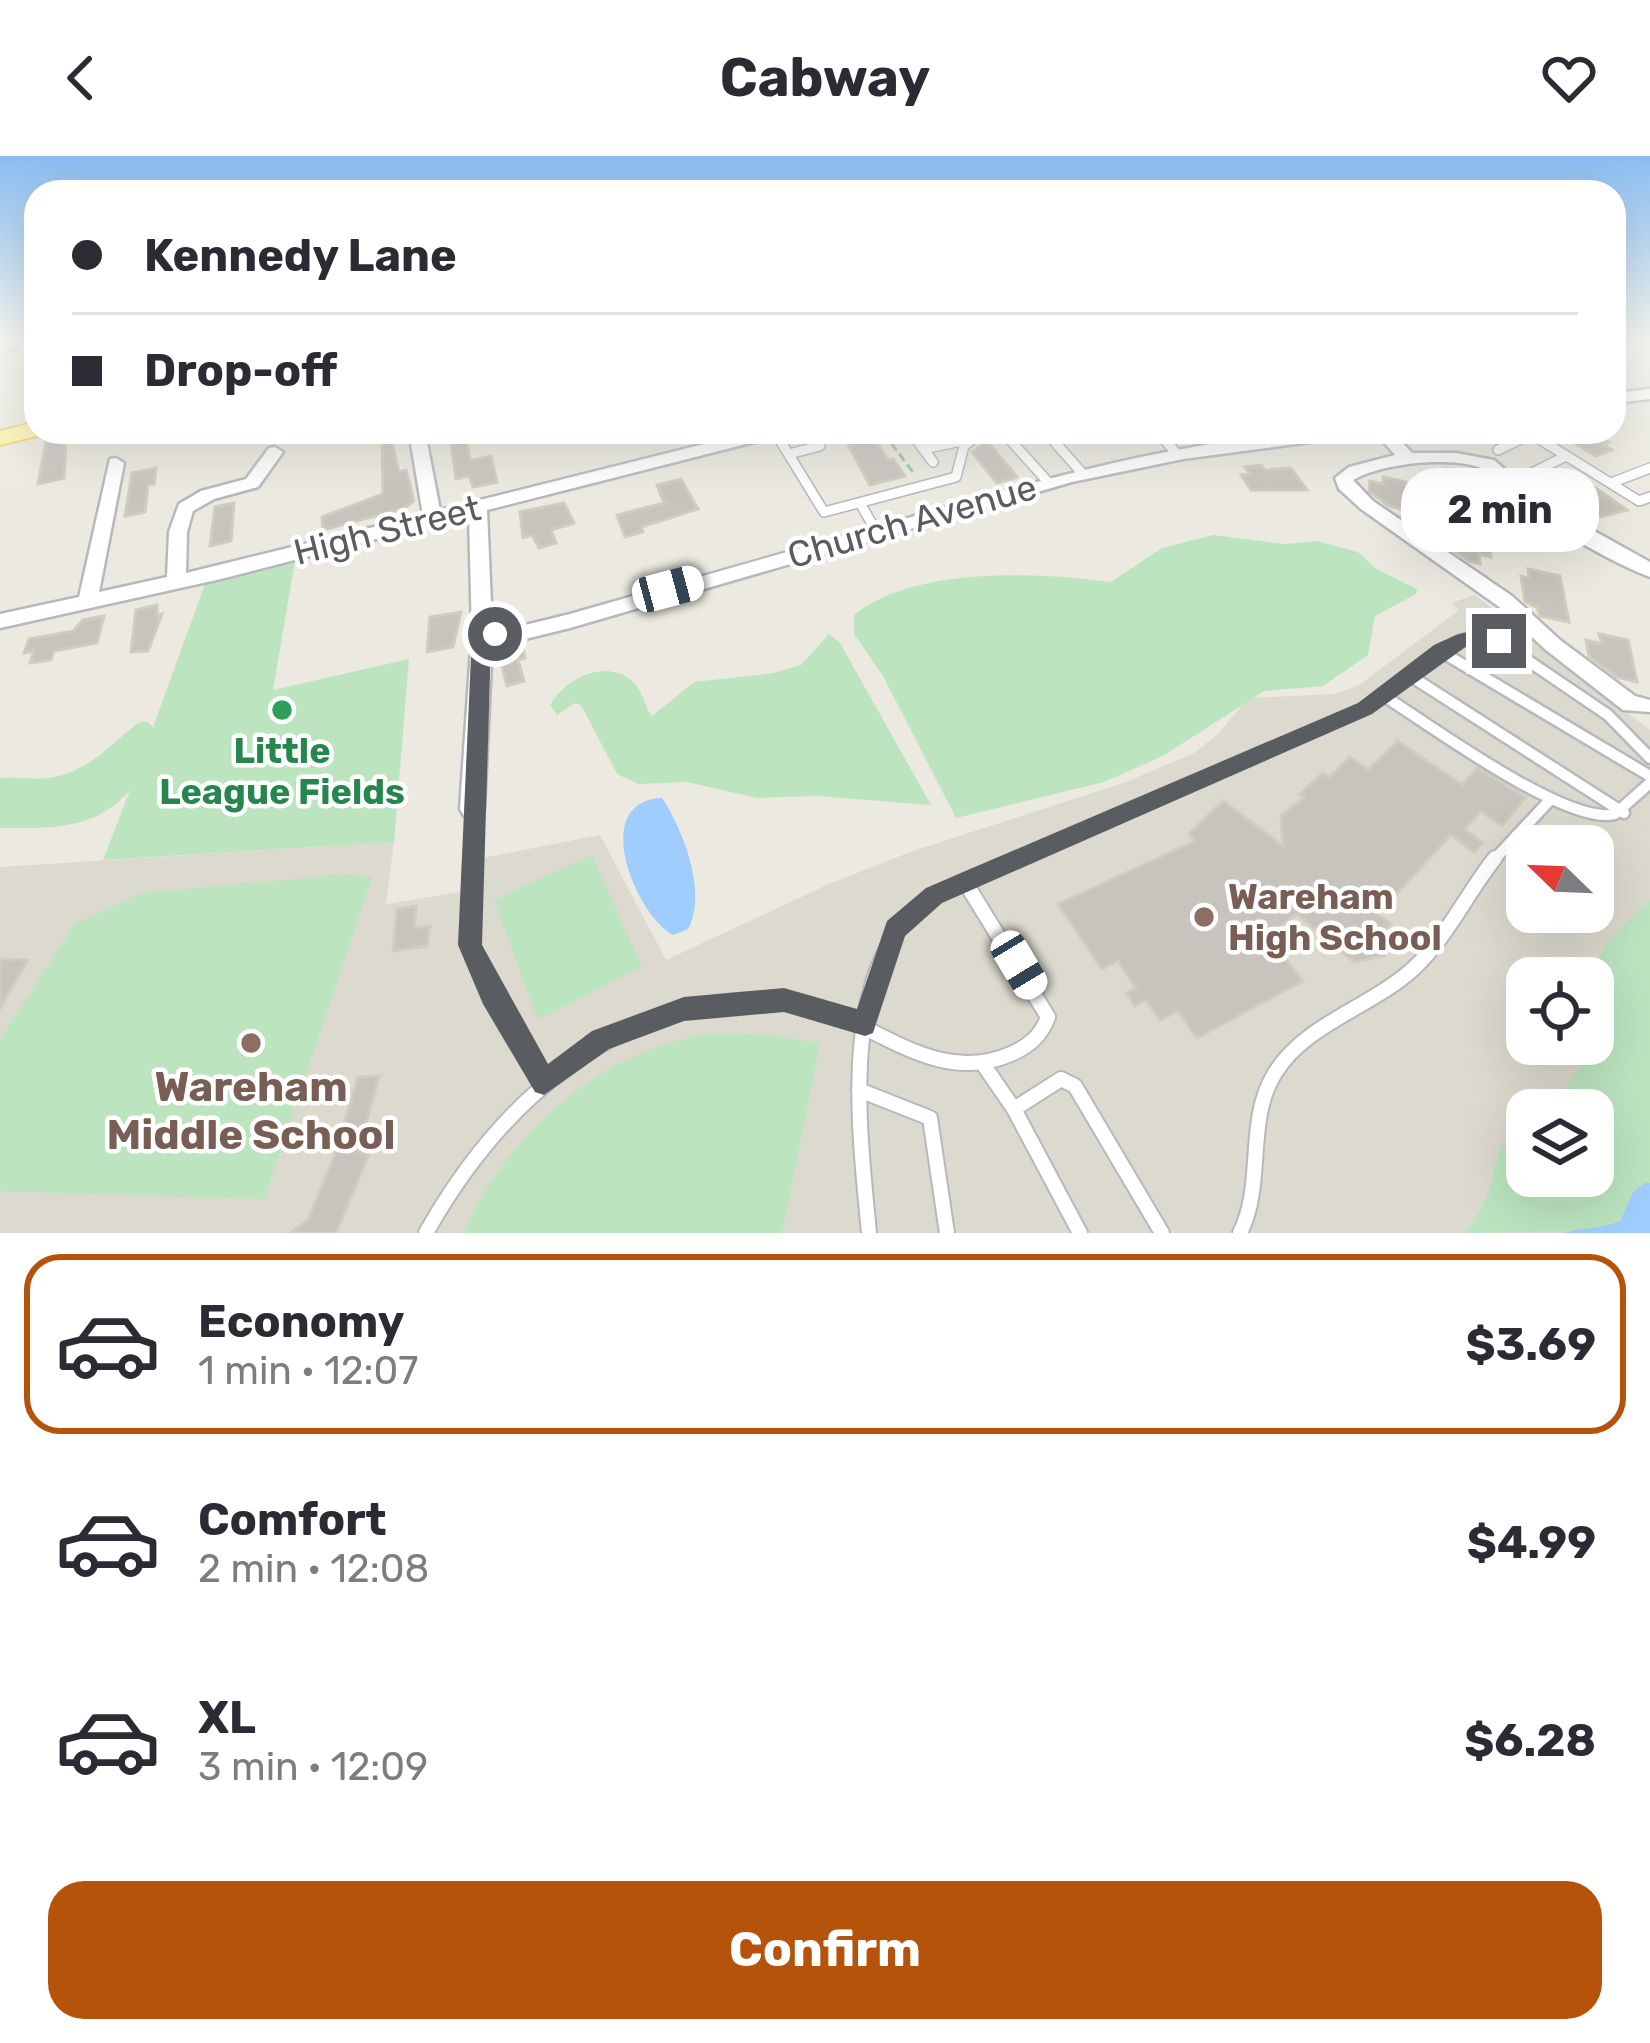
<!DOCTYPE html>
<meta charset="utf-8">
<style>
:root{--surface:#fff;--page:#f2f2f3;--text:#2b2b33;--muted:#7c7c81;--line:#e1e1e2;--accent:#b45309}
body{margin:0;font-family:Rubik,sans-serif;background:var(--page);color:var(--text);height:100vh;display:flex;flex-direction:column;font-size:45px;white-space:nowrap}
*{box-sizing:border-box;margin:0}
p{font-size:39px;color:var(--muted)}
.icon{flex:none;width:66px;height:66px;fill:none;stroke:currentColor;stroke-width:2;stroke-linecap:round;stroke-linejoin:round}
.map{position:relative;height:1077px;overflow:hidden}
.panel{display:flex;flex-direction:column;background:var(--surface);flex:1}
.panel>*{flex:none}
.top-card{position:absolute;left:24px;top:24px;width:1602px;height:264px;border-radius:36px;box-shadow:0 12px 48px #0002;display:grid;align-content:center;height:264px;padding:0 48px;background:var(--surface)}
.needle{width:78px;rotate:293deg}
.fabs{position:absolute;left:1506px;top:669px;display:grid;gap:24px}
.fabs a{display:grid;place-items:center;width:108px;height:108px;border-radius:24px;background:var(--surface);box-shadow:0 12px 48px #0002;font-size:60px}
.end{position:absolute;width:54px;height:54px;margin:-27px;border:15px solid #595c61;background:#fff;box-shadow:0 0 0 6px #fff}
.from{border-radius:50%}
.bubble{position:absolute;height:84px;border-radius:36px;background:var(--surface);box-shadow:0 12px 48px #0002;font-size:39px;font-weight:700;line-height:84px;text-align:center}
.car{position:absolute;width:36px;height:72px;margin:-36px -18px;border-radius:15px;box-shadow:0 0 9px 3px #0007;background:linear-gradient(#fff 24%,#345 0 40%,#fff 0 76%,#345 0 86%,#fff 0)}
.top-card b{display:flex;align-items:center;gap:42px;height:114px;font-size:45px}
.top-card b+b{border-top:3px solid var(--line)}
.top-card i{width:30px;height:30px;background:var(--text)}
ul{padding:21px 0 0;list-style:none}
li{display:flex;align-items:center;gap:36px;height:180px;margin:0 24px 18px;padding:0 24px;border:6px solid transparent;border-radius:36px}
li div{flex:1}
li b{display:block;font-size:45px}
li em{font-style:normal;font-weight:700}
li.selected{border-color:var(--accent)}
li>.icon{width:108px;height:108px;stroke-width:1.5}
.cta{display:flex;gap:24px;margin-top:auto;padding:24px 48px}
.cta a{flex:1;height:138px;border-radius:36px;background:var(--accent);color:#fff;font-size:48px;font-weight:700;line-height:138px;text-align:center}
header{display:flex;justify-content:space-between;align-items:center;height:156px;padding:0 48px;background:var(--surface);font-size:54px;font-weight:700}
.map>svg:first-child{display:block}
.education{fill:#dcd9ce;fill-rule:evenodd}
.green{fill:#bce4bf}
.water{fill:#9ecdfe}
.building{fill:#c7c4bd;stroke:#d0ccbf;stroke-width:3}
.lines{fill:none;stroke-linecap:round;stroke-linejoin:round}
.service-far2-casing{stroke:#b6b8bd;stroke-width:12}
.service-far1-casing{stroke:#b6b8bd;stroke-width:15}
.service-casing{stroke:#b6b8bd;stroke-width:18}
.minor-casing{stroke:#b6b8bd;stroke-width:5}
.primary-casing{stroke:#efd056;stroke-width:4}
.path{stroke:#95c5a7;stroke-width:3;stroke-dasharray:9 4.5;stroke-linecap:butt}
.service-far2{stroke:#fff;stroke-width:9}
.service-far1{stroke:#fff;stroke-width:10}
.service{stroke:#fff;stroke-width:14}
.minor{fill:#fff;fill-rule:evenodd}
.primary{fill:#fef6a3;fill-rule:evenodd}
.rail-casing{stroke:#b2b3b3;stroke-width:6}
.rail{stroke:#fff;stroke-width:3;stroke-dasharray:10;stroke-linecap:butt}
.route{fill:#595c61}
.leisure-dot{fill:#2e9e5b;stroke:#fff;stroke-width:4.5}
.education-dot{fill:#8d6e63;stroke:#fff;stroke-width:4.5}
.labels{text-anchor:middle;dominant-baseline:central;stroke-width:9;stroke-linejoin:round;paint-order:stroke}
.street-label{font-size:36px;fill:#595c61;stroke:#fff}
.leisure-label{font-size:36px;font-weight:bold;fill:#27864d;stroke:#fff}
.education-label{font-size:36px;font-weight:bold;fill:#785e54;stroke:#fff;text-anchor:start}
.near-education-label{font-size:42px;font-weight:bold;fill:#785e54;stroke:#fff}
</style>
<header><svg class="icon" aria-label="back" viewBox="0 0 24 24"><path d="M15 5l-7 7 7 7"/></svg>Cabway<svg class="icon" aria-label="heart" viewBox="0 0 24 24"><path d="M12 20l-8-8c-3-5 5-10 8-4 3-6 11-1 8 4z"/></svg></header>
<div class="map">
<svg width="1650" height="1077" viewBox="0 0 1650 1077">
<rect width="100%" height="100%" fill="#eceae0"/>
<path class="education" d="M1475,439L1650,574V1027L1579,1072L1562,1077H0V711L394,686L386,748L460,736L462,706L600,679L666,804L829,728L913,695L1126,626L1194,597L1219,577L1248,542L1335,538L1359,529L1459,454L1451,447ZM1527,690H1593V756H1527ZM1527,822H1593V888H1527ZM1527,954H1593V1020H1527Z"/>
<g class="green">
<path d="M1213,379L1285,388L1317,385L1358,396L1376,413L1417,433L1416,438L1375,460L1368,499L1323,530L1264,535L1163,600L1104,626L956,662L883,520L854,478V459C913,410 1039,416 1111,426L1162,392Z"/>
<path d="M295,405L273,534L409,503L394,686L103,704L130,634C95,675 50,672 0,672V622C16,620 33,624 48,622C87,617 109,590 138,567L146,565L153,571L205,428Z"/>
<path d="M829,478L840,487L931,649L816,640L757,642L687,626L638,628L617,618L581,549L575,547L557,559L550,549C565,523 606,501 633,526C643,535 644,550 652,560L694,526L774,517L801,509Z"/>
<path d="M592,699L642,811L538,864L494,744Z"/>
<path d="M338,719L372,721L264,1043L0,1035V884L75,768L141,737Z"/>
<path d="M1650,743V1027L1633,1036L1620,1065L1596,1075L1466,1077C1473,1066 1481,1054 1486,1042C1498,1013 1494,980 1527,966V1020H1593V954H1544C1568,931 1600,890 1600,857C1600,833 1588,816 1604,792C1615,775 1635,759 1650,743Z"/>
<path d="M764,879L820,887L782,1077H463C505,983 595,898 699,880C720,876 743,878 764,879Z"/>
</g>
<g class="water">
<path d="M662,642C682,672 708,736 688,773L673,779C636,760 588,645 662,642Z"/>
<path d="M1645,1027H1650V1077H1562C1583,1071 1599,1074 1620,1065L1633,1036Z"/>
</g>
<g class="building">
<path d="M382,276H389L399,316L406,314L414,345L405,352L323,374L322,361L383,338Z"/>
<path d="M1556,276H1592L1609,286L1603,288L1612,294L1596,300Z"/>
<path d="M871,278L888,304L893,303L905,320L870,329L846,285Z"/>
<path d="M66,281L64,322L38,328L46,285Z"/>
<path d="M466,283L470,305L491,300L497,326L473,331L469,320L456,323L451,286Z"/>
<path d="M987,285L1017,321L997,327L972,296Z"/>
<path d="M1261,309L1265,314L1291,312L1307,334H1251L1241,319L1250,318L1245,311Z"/>
<path d="M156,312L154,328L148,329L145,356L125,360L132,317Z"/>
<path d="M1446,313L1473,318L1474,326L1486,328L1487,342L1437,332L1436,319L1447,321Z"/>
<path d="M1383,321L1406,326L1407,354L1389,350L1369,335L1370,325L1383,328Z"/>
<path d="M681,323L698,353L641,371L643,376L625,381L617,359L664,347L657,329Z"/>
<path d="M1583,325L1600,335L1627,354L1588,364L1565,349L1575,345L1568,340L1574,338L1565,332Z"/>
<path d="M234,347L231,385L210,390L215,351Z"/>
<path d="M564,347L574,367L551,374L556,387L539,392L532,379L523,382L520,356Z"/>
<path d="M1436,374L1490,385L1491,401L1479,398L1480,408L1469,405L1437,383Z"/>
<path d="M1528,413L1560,420L1569,466L1540,460L1537,451L1525,446L1521,420L1529,422Z"/>
<path d="M157,449V460L162,458L148,495L131,496L136,454Z"/>
<path d="M461,456L453,491L427,496L430,461Z"/>
<path d="M104,460L97,487L54,495L51,504L30,507L34,495L24,497L29,483L73,475L83,464Z"/>
<path d="M1599,478L1628,484L1637,526L1617,521L1589,500L1586,484L1602,488Z"/>
<path d="M522,489L525,502L518,504L524,525L507,530L498,496Z"/>
<path d="M1398,585L1462,629L1477,612L1526,641L1502,670L1481,655L1465,673L1483,687L1474,696L1451,679L1378,758L1391,768L1374,786L1384,800L1354,806L1297,758L1268,780L1303,825L1197,882L1178,855L1160,864L1146,844L1135,850L1126,837L1136,832L1118,805L1102,813L1058,748L1195,685L1189,678L1223,645L1283,690L1281,660L1305,641L1300,638L1323,617L1329,622L1350,601L1368,614Z"/>
<path d="M416,750L414,772L430,770L427,790L393,795L397,753Z"/>
<path d="M0,803L28,804L0,852Z"/>
<path d="M379,920L358,996L369,998L336,1077H290L308,1064L335,999L358,921Z"/>
</g>
<g class="lines">
<g class="service-far2-casing">
<g id="service-far2">
<path d="M775,276L824,356L956,321L964,290L979,278"/>
<path d="M911,276L933,306"/>
<path d="M977,276H1015"/>
<path d="M1023,276L1052,283L1083,318"/>
<path d="M1146,276L1161,280L1178,299"/>
<path d="M1528,276L1639,345L1650,341"/>
<path d="M1004,277L1048,326"/>
<path d="M923,293L966,284"/>
<path d="M1498,294L1531,278"/>
<path d="M789,298L820,290"/>
<path d="M1528,319L1564,301"/>
<path d="M1611,327L1650,312"/>
<path d="M860,347L876,375"/>
</g>
</g>
<g class="service-far1-casing">
<g id="service-far1">
<path d="M1440,495L1650,620"/>
<path d="M1412,521L1624,657"/>
<path d="M1384,540C1428,568 1569,671 1615,658L1650,627"/>
<path d="M471,705L472,653"/>
<path d="M1014,705L1365,553L1440,495L1462,484L1480,480L1499,485L1608,559L1650,602"/>
<path d="M1493,705L1550,644"/>
</g>
</g>
<g class="service-casing">
<g id="service">
<path d="M471,702L470,789L479,815L544,926"/>
<path d="M985,911L1014,953L1080,1077"/>
<path d="M859,934L930,962L947,1077"/>
<path d="M1014,953L1061,923L1075,930L1162,1077"/>
<path d="M426,1077C499,947 619,837 779,844C861,848 926,935 1011,898C1029,890 1041,880 1048,861L965,726"/>
<path d="M869,1077C860,978 834,801 936,739C961,724 994,714 1021,702"/>
<path d="M1240,1077C1265,1027 1245,965 1275,917C1305,868 1371,851 1413,813C1446,783 1467,737 1495,702"/>
</g>
</g>
<g class="minor-casing">
<g id="minor">
<path d="M1650,233V243L1614,247V237Z"/>
<path d="M409,276H425L440,354L752,276H780L778,280L487,354L492,472H513L570,458C685,425 800,392 915,360C1059,319 1206,276 1356,276L1348,281L1183,303L1072,326L570,472L513,486H492L484,653L480,660L472,663L464,660L460,653L472,479L469,359L221,423L0,472V458L79,441L110,303L116,302L124,307L99,436L167,421L169,376L179,348L201,335L246,323L269,292L275,291L283,296L258,331L214,343L193,355L187,376L186,417L423,359Z"/>
<path d="M1375,276H1392L1412,297H1456L1494,304L1542,346L1650,406V421C1615,408 1558,375 1528,353C1514,342 1504,324 1488,315C1459,298 1380,307 1353,324L1373,345L1512,440L1560,484L1635,540L1650,544V556L1623,554L1546,494L1498,450L1361,353L1339,333L1335,322L1349,311L1395,299Z"/>
</g>
</g>
<g class="primary-casing">
<path id="primary" d="M36,266V276L44,278L0,289V275Z"/>
</g>
<path class="path" d="M883,276L915,319"/>
<use href="#service-far2" class="service-far2"/>
<use href="#service-far1" class="service-far1"/>
<use href="#service" class="service"/>
<use href="#minor" class="minor"/>
<use href="#primary" class="primary"/>
<g class="rail-casing">
<path id="rail" d="M0,196L36,191"/>
</g>
<use href="#rail" class="rail"/>
</g>
<linearGradient id="sky" x2="0" y2="1"><stop stop-color="#8abef1"/><stop offset="0.55" stop-color="#f6f6f1"/><stop offset="1" stop-color="#f6f6f1" stop-opacity="0"/></linearGradient>
<rect width="1650" height="336" fill="url(#sky)"/>
<path class="route" d="M482,472H495L504,478L491,485L482,789L548,908L592,875L684,841L784,832L857,853L887,765L926,732L1358,547L1434,489L1456,479L1480,473L1508,485L1499,492L1480,487L1467,490L1372,558L942,747L905,780L873,877L865,880L784,856L684,865L609,893L544,939L535,936L483,848L458,789L472,478Z"/>
<circle class="leisure-dot" cx="282" cy="554" r="12"/>
<g class="education-dot">
<circle cx="1204" cy="761" r="12"/>
<circle cx="251" cy="887" r="12"/>
</g>
<g class="labels">
<g class="street-label">
<text transform="translate(912 365) rotate(-16)">Church Avenue</text>
<text transform="translate(387 374) rotate(-14)">High Street</text>
</g>
<g class="leisure-label">
<text x="282" y="594">Little<tspan x="282" dy="41">League Fields</tspan></text>
</g>
<g class="education-label">
<text x="1228" y="740">Wareham<tspan x="1228" dy="41">High School</tspan></text>
</g>
<g class="near-education-label">
<text x="251" y="931">Wareham<tspan x="251" dy="48">Middle School</tspan></text>
</g>
</g>
</svg>
<div class="fabs">
<a><svg class="needle" viewBox="-14 -14 28 28"><path d="M0-13l5 13h-10z" fill="#e53935"/><path d="M0 13l5-13h-10z" fill="#7c7c81"/></svg></a>
<a><svg class="icon" aria-label="locate" viewBox="0 0 24 24"><circle cx="12" cy="12" r="6"/><path d="M12 2v4M12 18v4M2 12h4M18 12h4"/></svg></a>
<a><svg class="icon" aria-label="layers" viewBox="0 0 24 24"><path d="M12 4l9 5-9 5-9-5zM3 14l9 5 9-5"/></svg></a>
</div>
<i class="end from" style="left:495px;top:478px"></i>
<i class="end" style="left:1499px;top:485px"></i>
<div class="bubble" style="left:1401px;top:312px;width:198px">2 min</div>
<i class="car" style="left:668px;top:433px;rotate:75deg"></i>
<i class="car" style="left:1019px;top:809px;rotate:149deg"></i>
<div class="top-card">
<b><i class="from"></i>Kennedy Lane</b>
<b><i></i>Drop-off</b>
</div>
</div>
<section class="panel">
<ul>
<li class="selected"><svg class="icon" aria-label="car" viewBox="0 0 24 24"><path d="M5 17H2v-5l4-1 3-4h7l3 4 3 1v5h-3M9 17h6M6 11h13"/><circle cx="7" cy="17" r="2"/><circle cx="17" cy="17" r="2"/></svg><div><b>Economy</b><p>1 min · 12:07</p></div><em>$3.69</em></li>
<li><svg class="icon" aria-label="car" viewBox="0 0 24 24"><path d="M5 17H2v-5l4-1 3-4h7l3 4 3 1v5h-3M9 17h6M6 11h13"/><circle cx="7" cy="17" r="2"/><circle cx="17" cy="17" r="2"/></svg><div><b>Comfort</b><p>2 min · 12:08</p></div><em>$4.99</em></li>
<li><svg class="icon" aria-label="car" viewBox="0 0 24 24"><path d="M5 17H2v-5l4-1 3-4h7l3 4 3 1v5h-3M9 17h6M6 11h13"/><circle cx="7" cy="17" r="2"/><circle cx="17" cy="17" r="2"/></svg><div><b>XL</b><p>3 min · 12:09</p></div><em>$6.28</em></li>
</ul>
<div class="cta"><a>Confirm</a></div>
</section>
